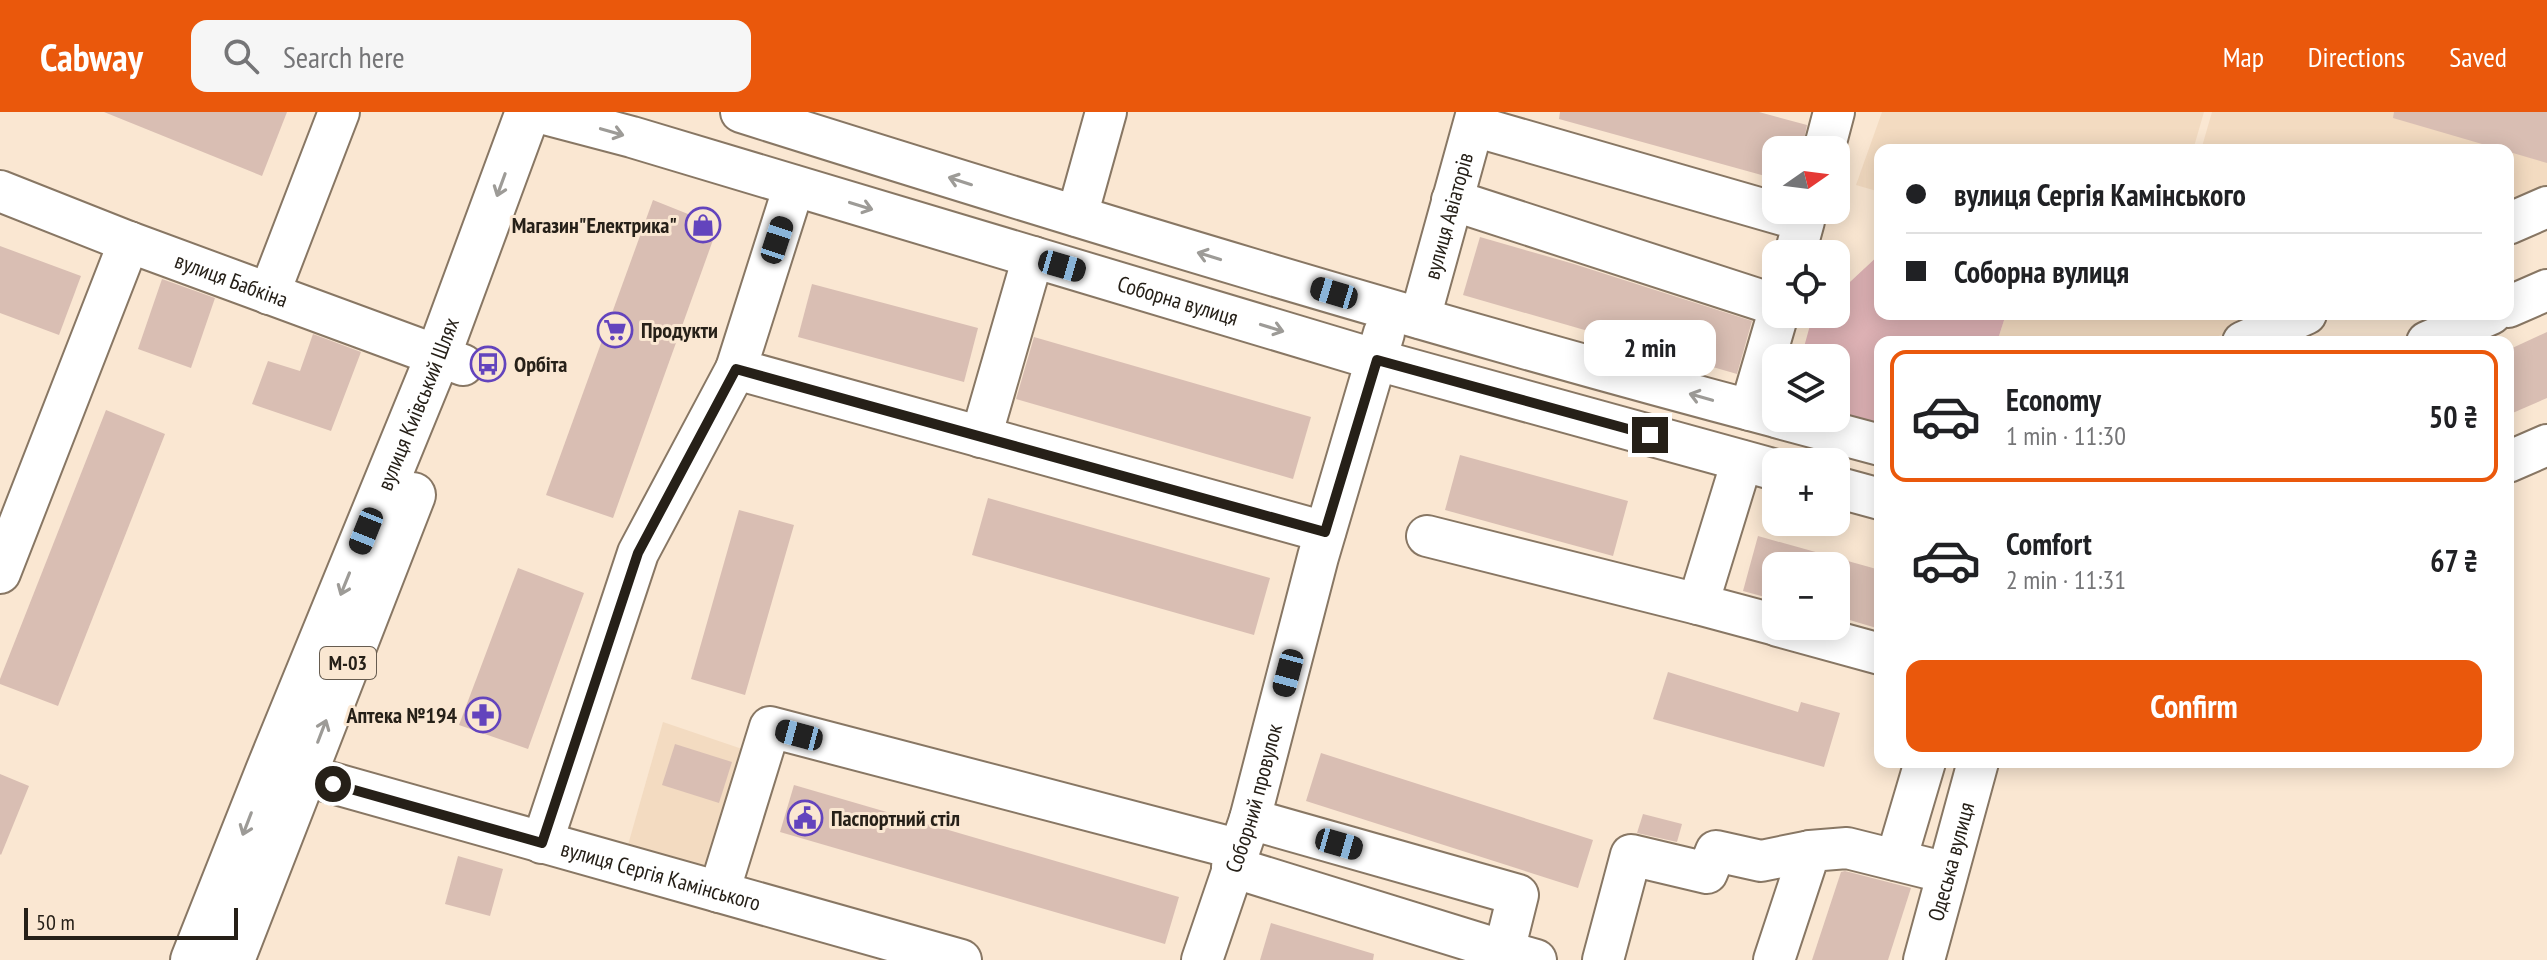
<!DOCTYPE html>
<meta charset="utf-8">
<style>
:root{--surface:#fff;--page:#f6f6f6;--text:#202124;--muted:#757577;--line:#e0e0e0;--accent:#ea580c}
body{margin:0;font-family:"PT Sans Narrow",sans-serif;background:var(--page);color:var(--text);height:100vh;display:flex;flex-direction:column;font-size:30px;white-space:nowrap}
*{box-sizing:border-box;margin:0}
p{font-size:26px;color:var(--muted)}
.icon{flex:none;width:44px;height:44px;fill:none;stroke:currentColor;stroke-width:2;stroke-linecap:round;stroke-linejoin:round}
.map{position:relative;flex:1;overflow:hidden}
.drawer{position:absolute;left:1874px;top:224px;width:640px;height:432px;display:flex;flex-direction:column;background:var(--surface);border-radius:16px;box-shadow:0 4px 20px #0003}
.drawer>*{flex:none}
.top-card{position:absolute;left:1874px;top:32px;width:640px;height:176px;border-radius:16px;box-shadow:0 4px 20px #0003;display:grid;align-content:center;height:176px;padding:0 32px;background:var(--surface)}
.needle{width:52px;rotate:76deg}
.tools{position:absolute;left:1762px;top:24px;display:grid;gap:16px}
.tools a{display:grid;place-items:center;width:88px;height:88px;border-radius:16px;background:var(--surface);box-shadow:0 4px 20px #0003;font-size:40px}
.scale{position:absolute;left:24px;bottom:20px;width:214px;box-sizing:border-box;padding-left:8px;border:4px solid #262018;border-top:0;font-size:22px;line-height:28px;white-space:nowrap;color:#262018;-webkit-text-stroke:6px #fae7d2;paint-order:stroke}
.end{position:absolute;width:36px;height:36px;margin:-18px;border:10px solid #262018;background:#fff;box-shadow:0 0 0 4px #fff}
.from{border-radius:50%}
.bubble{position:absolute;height:56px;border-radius:16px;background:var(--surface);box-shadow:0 4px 20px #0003;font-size:26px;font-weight:600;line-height:56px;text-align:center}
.car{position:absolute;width:24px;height:48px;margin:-24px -12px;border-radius:10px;box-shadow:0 0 6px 2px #0007;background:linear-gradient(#222 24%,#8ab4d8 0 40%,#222 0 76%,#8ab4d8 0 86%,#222 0)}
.top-card b{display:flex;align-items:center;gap:28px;height:76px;font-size:30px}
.top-card b+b{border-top:2px solid var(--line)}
.top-card i{width:20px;height:20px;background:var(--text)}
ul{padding:14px 0 0;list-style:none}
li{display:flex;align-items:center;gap:24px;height:132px;margin:0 16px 12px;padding:0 16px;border:4px solid transparent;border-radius:16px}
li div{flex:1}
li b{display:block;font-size:30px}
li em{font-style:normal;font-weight:600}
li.selected{border-color:var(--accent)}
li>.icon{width:72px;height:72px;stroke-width:1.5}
.primary-button{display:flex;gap:16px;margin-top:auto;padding:16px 32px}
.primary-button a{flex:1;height:92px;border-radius:16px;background:var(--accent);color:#fff;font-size:32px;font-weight:600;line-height:92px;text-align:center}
header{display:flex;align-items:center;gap:48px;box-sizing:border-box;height:112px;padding:0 40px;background:var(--accent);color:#fff}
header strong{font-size:38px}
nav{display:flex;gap:44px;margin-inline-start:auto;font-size:28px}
.search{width:560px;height:72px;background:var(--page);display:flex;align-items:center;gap:20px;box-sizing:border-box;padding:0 28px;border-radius:16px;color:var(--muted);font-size:30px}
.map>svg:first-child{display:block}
.built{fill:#f3dbc1}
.green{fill:#ddb1b4}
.building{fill:#d9beb3}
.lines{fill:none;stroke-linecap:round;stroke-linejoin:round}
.minor-casing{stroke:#887764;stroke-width:44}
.highway-casing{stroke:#887764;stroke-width:48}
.minor{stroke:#fff;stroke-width:40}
.highway{stroke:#fff;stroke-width:44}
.oneway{stroke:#9d9b97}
.route{stroke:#262018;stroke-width:10}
.labels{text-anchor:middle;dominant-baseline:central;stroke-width:6;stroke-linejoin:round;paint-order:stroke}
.shield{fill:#fae7d2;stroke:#665c50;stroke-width:2}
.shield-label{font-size:20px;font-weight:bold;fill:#262018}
.street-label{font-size:22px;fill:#262018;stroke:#fae7d2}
.poi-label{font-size:22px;font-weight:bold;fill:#262018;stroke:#fae7d2;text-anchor:start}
</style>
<header>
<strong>Cabway</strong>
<div class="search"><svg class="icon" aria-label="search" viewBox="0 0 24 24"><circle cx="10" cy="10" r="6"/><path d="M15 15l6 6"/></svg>Search here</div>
<nav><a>Map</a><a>Directions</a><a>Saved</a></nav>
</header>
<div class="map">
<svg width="2547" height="848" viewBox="0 0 2547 848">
<rect width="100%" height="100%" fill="#fae7d2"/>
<g class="built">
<path d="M1882,0H2204L2193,38H1880V80L1856,73Z"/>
<path d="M2212,0H2547V80L2508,97V38H2201Z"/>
<path d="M2006,202H2269L2205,230H1997Z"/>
<path d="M663,610L748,639L716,758L628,733Z"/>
</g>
<path class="green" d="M1880,142V202H2006L1997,230H1880V313L1836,302V246H1801L1812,206L1816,202H1836V183Z"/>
<g class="building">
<path d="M104,0H287L262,64Z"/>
<path d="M1560,0H1759L1807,13L1802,38H1776V67L1559,7Z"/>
<path d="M2394,0H2547V51L2393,6Z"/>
<path d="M653,88L718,114L613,406L546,383Z"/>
<path d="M1480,125L1574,152L1752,209L1737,262L1463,183Z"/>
<path d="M0,134L81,164L59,223L0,201Z"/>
<path d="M162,167L215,186L191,256L138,237Z"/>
<path d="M812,172L978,216L964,270L798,225Z"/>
<path d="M2547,220V286L2508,303V238Z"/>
<path d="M313,222L361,240L331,319L252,292L268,249L300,259Z"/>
<path d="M1034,225L1311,305L1293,367L1016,287Z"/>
<path d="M106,298L165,322L58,594L0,572V567Z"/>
<path d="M1460,343L1628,389L1613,444L1445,398Z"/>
<path d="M988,386L1270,466L1254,523L972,443Z"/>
<path d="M739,398L794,413L745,583L691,567Z"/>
<path d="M1758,424L1880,458V517L1836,504V454H1776V488L1743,479Z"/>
<path d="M518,456L584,481L528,637L459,613Z"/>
<path d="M1668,560L1798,600L1801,590L1840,601L1824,655L1653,607Z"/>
<path d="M675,632L732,650L719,691L662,673Z"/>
<path d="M1321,641L1593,728L1578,776L1306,689Z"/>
<path d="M0,662L29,674L1,743L0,742Z"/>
<path d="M794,673L1179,785L1165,832L780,720Z"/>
<path d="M1643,702L1682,712L1677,730L1637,721Z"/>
<path d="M458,744L503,757L490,804L445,792Z"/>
<path d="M1845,759L1911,776L1888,848H1812L1841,760Z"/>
<path d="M1271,811L1374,842L1373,848H1260Z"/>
</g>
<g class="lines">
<g class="minor-casing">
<g id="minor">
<path id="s1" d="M537,0L632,25L1377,248L1776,358"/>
<path d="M741,0C1084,108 1428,213 1776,305"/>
<path d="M1474,14L1804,109L1795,142"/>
<path d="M1824,38L1834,0"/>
<path d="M794,74L736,257L1325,420"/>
<path id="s2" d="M0,79L129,130L463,253"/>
<path d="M1452,88L1776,193"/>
<path d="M1077,104L1106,0"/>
<path d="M2508,112L2547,95"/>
<path d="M269,182L339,0"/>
<path d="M2508,195L2547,178"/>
<path id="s3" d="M1420,206L1477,0"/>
<path d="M2243,230L2306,202"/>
<path d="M2427,230L2491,202"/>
<path d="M1750,298L1778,202"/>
<path d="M1779,306L1880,333"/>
<path d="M981,325L1033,145"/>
<path d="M1742,349L1698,492L1776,513"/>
<path d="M2508,350L2547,333"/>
<path d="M1836,375L1880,387"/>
<path d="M1427,424L1698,492"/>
<path d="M0,461L129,130"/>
<path d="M1778,514L1880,542"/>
<path id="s4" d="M272,654L961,848"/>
<path d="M1250,707L1518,783L1504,839L1536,848"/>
<path d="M542,731L638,441L736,257"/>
<path d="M1896,748L1925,650"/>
<path d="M1232,755L1504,839L1502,848"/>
<path d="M719,780L770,615L1237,737"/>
<path id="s5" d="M1202,848L1250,707L1318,445L1384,221"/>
<path d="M1603,848L1631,743L1707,761L1716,739L1761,749L1810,739"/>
<path d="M1774,848L1810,739L1847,736L1947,761"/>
<path id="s6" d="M1924,848L1978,650"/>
</g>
</g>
<g class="highway-casing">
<g id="highway">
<path id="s7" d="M193,848L270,654L438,244L528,0"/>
<path d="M232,848L413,383"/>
</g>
</g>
<use href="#minor" class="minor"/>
<use href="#highway" class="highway"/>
</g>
<defs><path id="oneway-shaft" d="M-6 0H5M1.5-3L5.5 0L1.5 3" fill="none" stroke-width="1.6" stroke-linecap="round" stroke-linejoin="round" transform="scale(2)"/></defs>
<g class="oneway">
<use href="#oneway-shaft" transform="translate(612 20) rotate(16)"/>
<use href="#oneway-shaft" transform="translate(960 69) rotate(-162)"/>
<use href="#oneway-shaft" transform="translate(501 73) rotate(110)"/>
<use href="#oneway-shaft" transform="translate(861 94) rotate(17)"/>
<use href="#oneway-shaft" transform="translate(1209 144) rotate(-163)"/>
<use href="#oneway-shaft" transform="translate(1272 216) rotate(17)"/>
<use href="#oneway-shaft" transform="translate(1701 285) rotate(-164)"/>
<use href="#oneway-shaft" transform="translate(345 472) rotate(112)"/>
<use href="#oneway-shaft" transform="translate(322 619) rotate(-69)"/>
<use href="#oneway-shaft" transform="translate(247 712) rotate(111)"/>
</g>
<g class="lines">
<path class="route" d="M333,672L542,731L638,441L736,257L1325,420L1377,248L1650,323"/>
</g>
<defs>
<g id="shop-ring" transform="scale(1.8)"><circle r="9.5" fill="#fae7d2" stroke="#6344bd" stroke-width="1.5"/><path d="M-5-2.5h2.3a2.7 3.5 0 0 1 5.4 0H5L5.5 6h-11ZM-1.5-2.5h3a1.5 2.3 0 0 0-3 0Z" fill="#6344bd"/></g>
<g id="supermarket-ring" transform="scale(1.8)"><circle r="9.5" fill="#fae7d2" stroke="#6344bd" stroke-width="1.5"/><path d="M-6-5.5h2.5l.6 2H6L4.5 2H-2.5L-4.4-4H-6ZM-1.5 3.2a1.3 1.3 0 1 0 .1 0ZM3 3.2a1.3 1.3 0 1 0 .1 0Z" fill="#6344bd"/></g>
<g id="bus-ring" transform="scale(1.8)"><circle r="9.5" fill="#fae7d2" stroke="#6344bd" stroke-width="1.5"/><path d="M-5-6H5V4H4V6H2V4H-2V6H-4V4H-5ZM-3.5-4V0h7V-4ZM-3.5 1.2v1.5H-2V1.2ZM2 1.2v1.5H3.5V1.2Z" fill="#6344bd"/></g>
<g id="pharmacy-ring" transform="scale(1.8)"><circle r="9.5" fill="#fae7d2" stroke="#6344bd" stroke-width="1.5"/><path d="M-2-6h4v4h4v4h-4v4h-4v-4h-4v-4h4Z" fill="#6344bd"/></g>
<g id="civic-ring" transform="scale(1.8)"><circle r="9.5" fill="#fae7d2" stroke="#6344bd" stroke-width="1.5"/><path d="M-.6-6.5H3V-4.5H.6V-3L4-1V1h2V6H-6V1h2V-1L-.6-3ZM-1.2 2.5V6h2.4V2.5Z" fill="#6344bd"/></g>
</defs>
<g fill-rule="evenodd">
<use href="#shop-ring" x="703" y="113"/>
<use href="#supermarket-ring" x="615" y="218"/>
<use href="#bus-ring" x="488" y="252"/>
<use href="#pharmacy-ring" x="483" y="603"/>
<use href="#civic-ring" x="805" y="706"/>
</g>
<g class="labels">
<rect class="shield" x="320" y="535" width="56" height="32" rx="6"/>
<g class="shield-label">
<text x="348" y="551">М-03</text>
</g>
<g class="street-label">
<text stroke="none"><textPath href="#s3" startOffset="106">вулиця Авіаторів</textPath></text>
<text stroke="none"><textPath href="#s2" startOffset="248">вулиця Бабкіна</textPath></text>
<text stroke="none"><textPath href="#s1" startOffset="668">Соборна вулиця</textPath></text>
<text stroke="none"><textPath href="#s7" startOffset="600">вулиця Київський Шлях</textPath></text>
<text stroke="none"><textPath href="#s5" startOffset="170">Соборний провулок</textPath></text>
<text stroke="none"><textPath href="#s6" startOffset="102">Одеська вулиця</textPath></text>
<text stroke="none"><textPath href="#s4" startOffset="404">вулиця Сергія Камінського</textPath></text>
</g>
<g class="poi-label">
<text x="677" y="113" text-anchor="end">Магазин"Електрика"</text>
<text x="641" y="218">Продукти</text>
<text x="514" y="252">Орбіта</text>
<text x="457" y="603" text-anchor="end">Аптека №194</text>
<text x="831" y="706">Паспортний стіл</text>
</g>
</g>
</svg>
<div class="tools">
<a><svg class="needle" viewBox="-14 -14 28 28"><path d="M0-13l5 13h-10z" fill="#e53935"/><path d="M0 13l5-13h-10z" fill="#757577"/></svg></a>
<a><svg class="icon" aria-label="locate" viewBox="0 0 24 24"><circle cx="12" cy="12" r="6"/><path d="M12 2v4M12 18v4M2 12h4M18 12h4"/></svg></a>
<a><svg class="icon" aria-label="layers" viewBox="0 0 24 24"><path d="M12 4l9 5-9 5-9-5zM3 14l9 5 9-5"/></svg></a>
<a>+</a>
<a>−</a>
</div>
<div class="scale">50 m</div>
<i class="end from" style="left:333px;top:672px"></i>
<i class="end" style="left:1650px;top:323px"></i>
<div class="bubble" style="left:1584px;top:208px;width:132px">2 min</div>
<i class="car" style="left:777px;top:128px;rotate:18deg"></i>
<i class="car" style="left:1062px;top:154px;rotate:106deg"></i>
<i class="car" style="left:1334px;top:181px;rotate:287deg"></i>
<i class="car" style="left:366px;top:419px;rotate:202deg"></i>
<i class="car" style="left:1288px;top:561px;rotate:195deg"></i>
<i class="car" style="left:799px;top:623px;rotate:285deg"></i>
<i class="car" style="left:1339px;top:732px;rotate:106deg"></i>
<div class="top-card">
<b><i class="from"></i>вулиця Сергія Камінського</b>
<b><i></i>Соборна вулиця</b>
</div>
<section class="drawer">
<ul>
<li class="selected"><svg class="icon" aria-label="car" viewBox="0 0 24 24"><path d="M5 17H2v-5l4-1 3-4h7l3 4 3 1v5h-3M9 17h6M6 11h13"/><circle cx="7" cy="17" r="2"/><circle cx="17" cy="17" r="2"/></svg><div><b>Economy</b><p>1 min · 11:30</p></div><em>50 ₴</em></li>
<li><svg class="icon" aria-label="car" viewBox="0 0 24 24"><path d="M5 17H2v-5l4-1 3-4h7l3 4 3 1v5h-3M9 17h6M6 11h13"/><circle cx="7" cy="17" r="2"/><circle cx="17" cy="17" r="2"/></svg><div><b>Comfort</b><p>2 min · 11:31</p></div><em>67 ₴</em></li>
</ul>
<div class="primary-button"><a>Confirm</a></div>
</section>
</div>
